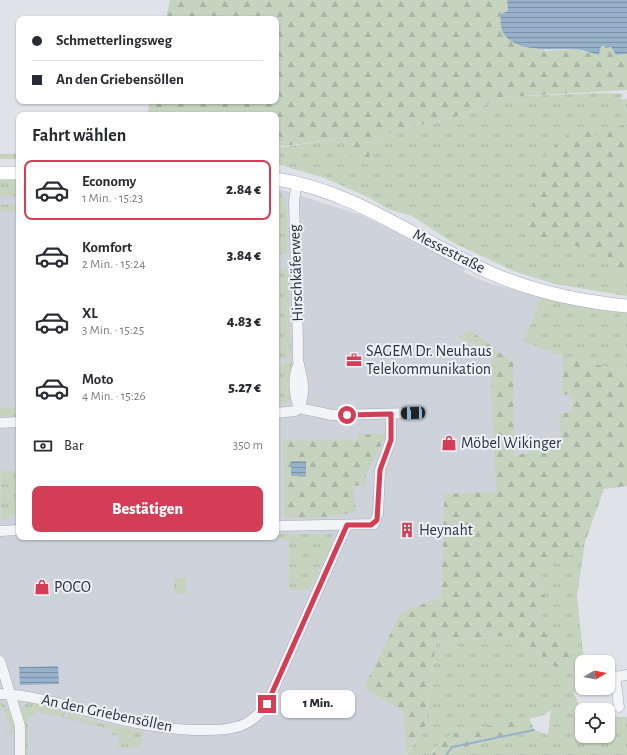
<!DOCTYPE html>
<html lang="de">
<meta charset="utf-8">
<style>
:root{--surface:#fff;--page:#f7f7f7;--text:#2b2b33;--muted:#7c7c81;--line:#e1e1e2;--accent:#d43d56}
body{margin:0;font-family:"Alegreya Sans",sans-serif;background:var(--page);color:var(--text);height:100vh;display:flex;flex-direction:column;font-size:15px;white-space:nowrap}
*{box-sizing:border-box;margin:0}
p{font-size:13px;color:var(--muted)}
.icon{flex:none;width:22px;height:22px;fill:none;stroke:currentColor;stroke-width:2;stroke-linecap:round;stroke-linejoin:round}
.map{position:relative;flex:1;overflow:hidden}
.details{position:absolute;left:16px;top:112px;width:263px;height:428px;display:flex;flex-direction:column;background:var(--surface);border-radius:8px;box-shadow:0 1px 3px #0004}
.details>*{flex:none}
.banner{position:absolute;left:16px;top:16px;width:263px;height:88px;border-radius:8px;box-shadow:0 1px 3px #0004;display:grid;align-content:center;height:88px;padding:0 16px;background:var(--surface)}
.needle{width:26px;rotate:81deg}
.fabs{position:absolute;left:575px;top:655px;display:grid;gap:8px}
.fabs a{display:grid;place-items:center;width:40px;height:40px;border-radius:8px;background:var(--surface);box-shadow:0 1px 3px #0004;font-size:20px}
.end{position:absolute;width:18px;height:18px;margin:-9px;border:5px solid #d43d56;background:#fff;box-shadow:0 0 0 2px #fff}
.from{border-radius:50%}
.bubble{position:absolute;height:28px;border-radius:8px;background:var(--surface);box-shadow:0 1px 3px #0004;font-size:13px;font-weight:800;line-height:28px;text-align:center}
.car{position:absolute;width:12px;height:24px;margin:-12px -6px;border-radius:5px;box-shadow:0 0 3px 1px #0007;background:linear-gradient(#222 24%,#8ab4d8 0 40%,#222 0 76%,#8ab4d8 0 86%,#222 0)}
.banner b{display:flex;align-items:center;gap:14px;height:38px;font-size:15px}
.banner b+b{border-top:1px solid var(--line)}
.banner i{width:10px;height:10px;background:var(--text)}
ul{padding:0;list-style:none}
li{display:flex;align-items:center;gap:12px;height:60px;margin:0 8px 6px;padding:0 8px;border:2px solid transparent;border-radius:8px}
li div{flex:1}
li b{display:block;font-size:15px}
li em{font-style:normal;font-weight:800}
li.active{border-color:var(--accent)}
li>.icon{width:36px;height:36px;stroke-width:1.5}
h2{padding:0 16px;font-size:18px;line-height:48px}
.pay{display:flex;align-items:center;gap:10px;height:44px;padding:0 16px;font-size:15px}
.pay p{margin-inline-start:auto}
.primary-button{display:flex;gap:8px;margin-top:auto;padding:8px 16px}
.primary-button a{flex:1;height:46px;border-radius:8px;background:var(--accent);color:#fff;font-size:16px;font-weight:800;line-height:46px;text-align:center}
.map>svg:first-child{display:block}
.built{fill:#cdd2db}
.grass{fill:url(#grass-tufts)}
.forest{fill:url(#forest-firs)}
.water{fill:url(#water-rules)}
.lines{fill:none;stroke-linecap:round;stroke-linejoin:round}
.stream{stroke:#98b1cb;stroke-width:2}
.minor-casing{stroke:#a4aab3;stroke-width:11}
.major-casing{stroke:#9da7b5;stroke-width:14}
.minor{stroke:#f2f4f7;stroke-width:10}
.major{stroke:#fff;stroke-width:13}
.route{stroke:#d43d56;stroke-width:5}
.labels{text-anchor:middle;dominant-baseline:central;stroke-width:4;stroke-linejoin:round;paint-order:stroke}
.street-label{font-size:16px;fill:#273141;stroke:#eef2f6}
.poi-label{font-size:16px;fill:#273141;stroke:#eef2f6;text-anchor:start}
</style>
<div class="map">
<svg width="627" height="755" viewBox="0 0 627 755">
<defs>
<pattern id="grass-tufts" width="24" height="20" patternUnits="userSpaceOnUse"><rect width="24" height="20" fill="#c5d3bf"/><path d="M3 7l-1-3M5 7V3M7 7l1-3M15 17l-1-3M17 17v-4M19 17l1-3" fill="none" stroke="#a9b6a5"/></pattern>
<pattern id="forest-firs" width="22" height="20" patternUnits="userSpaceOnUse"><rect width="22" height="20" fill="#c5d3bf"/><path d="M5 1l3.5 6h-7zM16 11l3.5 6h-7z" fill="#a9b6a5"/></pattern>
<pattern id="water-rules" width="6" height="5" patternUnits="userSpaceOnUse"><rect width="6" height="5" fill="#98b1cb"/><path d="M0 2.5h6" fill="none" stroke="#7c91a6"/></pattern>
</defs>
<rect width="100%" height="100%" fill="#dfe3e9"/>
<path class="built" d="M0,182H19V537H276V188L361,215L453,259L465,269L464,272L483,281L523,293L524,291L540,297L534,317L524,340L563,356L561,395L571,394L572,411L559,414L561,443L513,456V364L492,399L496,491L444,494L441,597L401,612L406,755H0Z"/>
<g class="grass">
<path d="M598,93L623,94L621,100L627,99V296L555,284L513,271L452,242L412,216L388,209L368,197L322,177L276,164V148L345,138L348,147L371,150L375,141L394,131L458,116L504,97Z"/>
<rect x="0" y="154" width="19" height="5"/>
<path d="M0,179H19V196L0,197Z"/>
<path d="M276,188C291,198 287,234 287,251L284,254L276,255Z"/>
<path d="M19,204V211L0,212V205Z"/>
<path d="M282,268L287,270L288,272L291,354L288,358L276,360V330L280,318L279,272Z"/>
<path d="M540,297L627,311V372L563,356L523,341L534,317Z"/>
<path d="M292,360L293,389L290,390V399L284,404L276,403V364H282Z"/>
<path d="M19,407V416L0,417V408Z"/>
<path d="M1,471H19V514H10L9,520H1Z"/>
<path d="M276,534H332V548L325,556L310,590H289V539H208V537H276Z"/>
<path d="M585,542L577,596L584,662H582V683L574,693L582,712V736H608V717H627V755H450L453,750L534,730L548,735L551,710L542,716L454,733L433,750L431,755H406L425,727L436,642L516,635L558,669L573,653L548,637L537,620L541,607L547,598L537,588L536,569L565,558Z"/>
<rect x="174" y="578" width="12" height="15"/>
<path d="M0,701C11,707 14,722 14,734L5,735V733L10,732V724L2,707L0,706Z"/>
<path d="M28,703L48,705L65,712L64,717L68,718L69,713L93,721L143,731L141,747L118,748L120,736L112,735L113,730L36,711L35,716H28V755H24L22,706Z"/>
</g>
<g class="forest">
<path d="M170,0H507L508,11L545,51L573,49L599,55L601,46H606V48L611,47L616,55L627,54V90L504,97L458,116L394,131L375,141L366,164C349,163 349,152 345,138L276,147V115H147L150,101H276V19H166Z"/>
<path d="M625,125L627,127V283C611,277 608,272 608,256L573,245L524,237L548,151L579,127L593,131L600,143L609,128Z"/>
<path d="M470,330L513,363L514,456L561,443L559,414L572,411L571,394L561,395L563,356L627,372V486L604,489L585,542L565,559L536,569L537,588L547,598L541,607L537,620L548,637L574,653L558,669L516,635L436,642L425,727L406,754L404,712L364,688L401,612L441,597L444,494L496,491L490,368L495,354L459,337Z"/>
<path d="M384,433L386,436L366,474V485L353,486L356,512L325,517L284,518L283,440H358V435Z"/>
<path d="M529,718L534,730L453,750L450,755H431L443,739L454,733Z"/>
</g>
<g class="water">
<path d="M507,0H627V54L616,55L611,47L605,48V46H601L599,55C590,53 581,49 572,49C545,49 495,54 501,14L508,11Z"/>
<rect x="291" y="461" width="15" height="15"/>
<path d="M58,666L59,684L20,685L19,667Z"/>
</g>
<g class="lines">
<path class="stream" d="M446,755L452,747L534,730"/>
<g class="minor-casing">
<g id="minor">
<path d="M297,183L294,201L298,343C298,350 297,358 299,365C303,379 306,394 299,408C294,396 292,375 299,364"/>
<path d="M276,413L295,411L299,408L332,415L413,413"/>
<path d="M0,423L19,422"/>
<path d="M276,526L374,524L378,514L380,470L391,440V414"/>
<path d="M0,531L19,530"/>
<path d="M0,661L20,726V755"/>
<path d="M615,677L619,707"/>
<path d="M608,678L627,675"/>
<path d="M0,694C33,695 64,705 95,713C127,722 161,729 194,730C208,730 223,731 236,727C250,724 259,715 267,704L347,525"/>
</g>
</g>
<g class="major-casing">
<g id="major">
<path d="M0,173H19"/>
<path d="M276,179C358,191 425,246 500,277C541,293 584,302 627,306"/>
</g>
</g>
<use href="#minor" class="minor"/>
<use href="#major" class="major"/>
</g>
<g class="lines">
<path class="route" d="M267,704L347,525H371L377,520L380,470L391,440V414L347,415"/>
</g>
<defs>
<g id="office-bare" transform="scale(1.2)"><path d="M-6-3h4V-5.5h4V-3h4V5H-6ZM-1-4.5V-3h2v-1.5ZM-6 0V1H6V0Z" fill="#d43d56" stroke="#eef2f6" stroke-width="2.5" paint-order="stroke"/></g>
<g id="shop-bare" transform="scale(1.2)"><path d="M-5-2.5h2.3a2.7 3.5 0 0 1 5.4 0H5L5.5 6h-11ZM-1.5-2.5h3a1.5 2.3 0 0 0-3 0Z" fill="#d43d56" stroke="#eef2f6" stroke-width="2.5" paint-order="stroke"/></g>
<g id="building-bare" transform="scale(1.2)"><path d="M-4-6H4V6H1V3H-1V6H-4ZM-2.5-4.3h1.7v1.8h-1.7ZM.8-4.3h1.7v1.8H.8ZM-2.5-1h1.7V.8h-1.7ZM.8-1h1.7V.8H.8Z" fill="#d43d56" stroke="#eef2f6" stroke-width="2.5" paint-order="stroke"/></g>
</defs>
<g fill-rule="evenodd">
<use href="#office-bare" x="354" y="360"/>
<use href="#shop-bare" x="449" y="443"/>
<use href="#building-bare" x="407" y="530"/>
<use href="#shop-bare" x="42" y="587"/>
</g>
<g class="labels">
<g class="street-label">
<text transform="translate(449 251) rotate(27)">Messestraße</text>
<text transform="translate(296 273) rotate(-92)">Hirschkäferweg</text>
<text transform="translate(107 713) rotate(12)">An den Griebensöllen</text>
</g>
<g class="poi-label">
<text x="366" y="351">SAGEM Dr. Neuhaus<tspan x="366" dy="18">Telekommunikation</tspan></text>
<text x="461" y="443">Möbel Wikinger</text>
<text x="419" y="530">Heynaht</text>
<text x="54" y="587">POCO</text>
</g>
</g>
</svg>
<div class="fabs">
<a><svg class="needle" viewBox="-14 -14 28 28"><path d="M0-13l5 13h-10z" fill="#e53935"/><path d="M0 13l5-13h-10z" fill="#7c7c81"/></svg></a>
<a><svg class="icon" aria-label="locate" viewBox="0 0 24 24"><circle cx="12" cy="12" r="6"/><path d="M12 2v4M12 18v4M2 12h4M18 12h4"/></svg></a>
</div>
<i class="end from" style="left:347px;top:415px"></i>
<i class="end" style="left:267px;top:704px"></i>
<div class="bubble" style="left:281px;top:690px;width:74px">1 Min.</div>
<i class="car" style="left:413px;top:413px;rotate:268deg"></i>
<div class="banner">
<b><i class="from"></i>Schmetterlingsweg</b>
<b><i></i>An den Griebensöllen</b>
</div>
<section class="details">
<h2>Fahrt wählen</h2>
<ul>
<li class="active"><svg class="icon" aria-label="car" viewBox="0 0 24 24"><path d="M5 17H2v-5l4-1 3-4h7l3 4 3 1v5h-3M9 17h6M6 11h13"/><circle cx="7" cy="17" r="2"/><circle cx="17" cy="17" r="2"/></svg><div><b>Economy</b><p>1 Min. · 15:23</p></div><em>2.84 €</em></li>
<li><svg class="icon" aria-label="car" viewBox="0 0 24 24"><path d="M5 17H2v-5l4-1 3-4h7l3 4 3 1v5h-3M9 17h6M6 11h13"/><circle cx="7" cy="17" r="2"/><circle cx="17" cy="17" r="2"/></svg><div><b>Komfort</b><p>2 Min. · 15:24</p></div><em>3.84 €</em></li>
<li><svg class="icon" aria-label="car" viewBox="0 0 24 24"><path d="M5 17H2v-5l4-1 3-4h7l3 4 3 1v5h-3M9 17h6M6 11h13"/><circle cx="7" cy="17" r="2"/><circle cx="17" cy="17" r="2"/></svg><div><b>XL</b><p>3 Min. · 15:25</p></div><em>4.83 €</em></li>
<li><svg class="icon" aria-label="car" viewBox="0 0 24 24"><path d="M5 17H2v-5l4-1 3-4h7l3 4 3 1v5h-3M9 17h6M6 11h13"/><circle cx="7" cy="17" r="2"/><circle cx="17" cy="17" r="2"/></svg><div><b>Moto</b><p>4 Min. · 15:26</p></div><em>5.27 €</em></li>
</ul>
<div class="pay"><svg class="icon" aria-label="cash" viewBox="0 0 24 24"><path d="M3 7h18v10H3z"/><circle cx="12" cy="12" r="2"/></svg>Bar<p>350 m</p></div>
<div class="primary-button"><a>Bestätigen</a></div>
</section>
</div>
